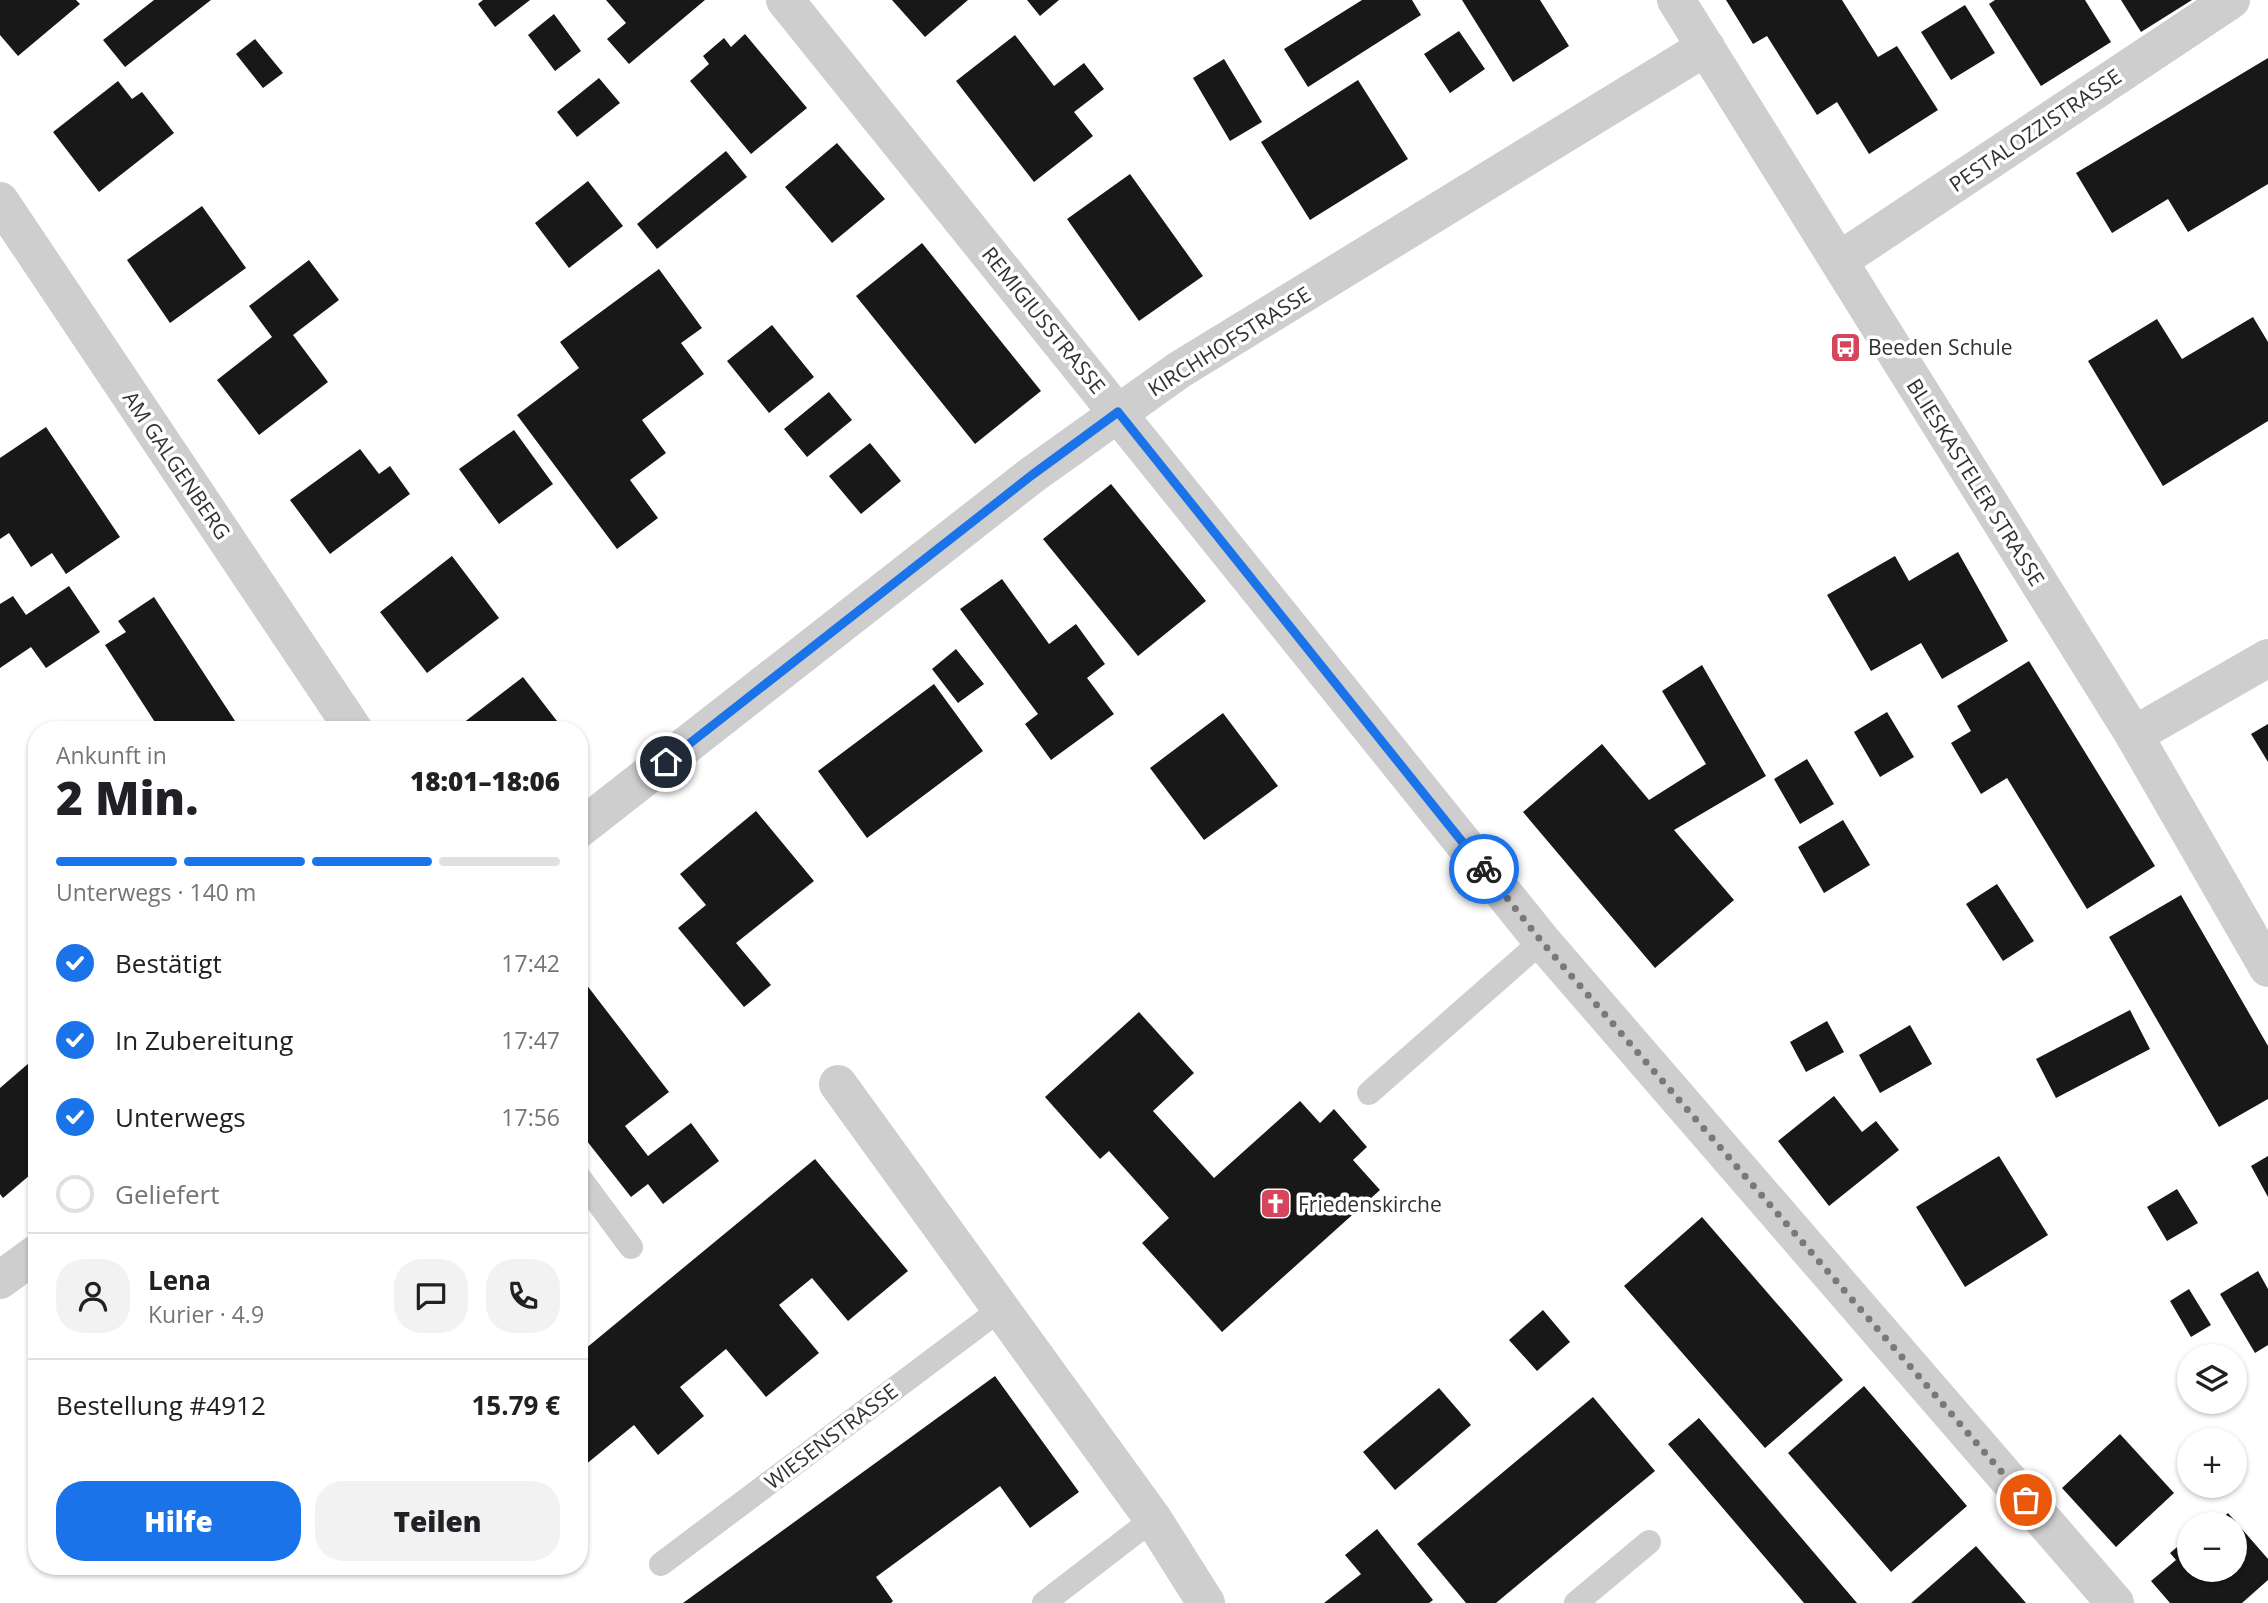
<!DOCTYPE html>
<html lang="de">
<head>
<meta charset="utf-8">
<style>
  :root { --surface:#fff; --page:#f2f2f2; --text:#202124; --muted:#757577; --line:#e0e0e0; --accent:#1a73e8 }
  body { margin:0; font-family:"Open Sans",sans-serif; background:var(--page); color:var(--text); height:100vh; display:flex; flex-direction:column; font-size:26px; white-space:nowrap }
  * { box-sizing:border-box; margin:0 }
  p { font-size:23px; color:var(--muted) }
  .icon { flex:none; width:38px; height:38px; fill:none; stroke:currentColor; stroke-width:2; stroke-linecap:round; stroke-linejoin:round }
  .map { position:relative; flex:1; overflow:hidden }
  .side { position:absolute; left:28px; top:721px; width:560px; height:854px; display:flex; flex-direction:column; background:var(--surface); border-radius:28px; box-shadow:0 2px 5px #0004 }
  .side>* { flex:none }
  .controls { position:absolute; left:2177px; top:1344px; display:grid; gap:14px }
  .controls a { display:grid; place-items:center; width:70px; height:70px; border-radius:50%; background:var(--surface); box-shadow:0 2px 5px #0004; font-size:35px }
  .pin { position:absolute; display:grid; place-items:center; width:60px; height:60px; color:#fff; margin:-30px; border:4px solid #fff; border-radius:50%; box-shadow:0 2px 7px #0007 }
  .courier { position:absolute; display:grid; place-items:center; width:70px; height:70px; margin:-35px; border:5px solid #1a73e8; border-radius:50%; background:#fff; color:#222; box-shadow:0 2px 9px #0007 }
  .overview em { font-style:normal; font-weight:800 }
  .overview div { display:flex; flex-direction:column-reverse }
  .overview { display:flex; align-items:center; justify-content:space-between; height:119px; padding:0 28px }
  h1 { font-size:46px; font-weight:800; line-height:52px }
  .bar { display:grid; grid-template-columns:repeat(4,1fr); gap:10px 7px; align-content:center; height:84px; padding:0 28px }
  .bar i { height:9px; border-radius:5px; background:var(--line) }
  .bar .selected { background:var(--accent) }
  .bar p { grid-column:span 4 }
  .line { display:flex; align-items:center; gap:18px; padding:0 28px; border-top:2px solid var(--line) }
  .line div { flex:1 }
  .round { display:grid; place-items:center; flex:none; width:74px; height:74px; border-radius:28px; background:var(--page) }
  ol { padding:0 28px; list-style:none }
  li { display:flex; align-items:center; gap:21px; height:77px }
  li p { margin-inline-start:auto }
  li .icon { padding:7px; border-radius:50%; background:var(--accent); color:#fff; stroke-width:4 }
  li:last-child { color:var(--muted) }
  li i { width:38px; height:38px; border:4px solid var(--line); border-radius:50% }
  .button { display:flex; gap:14px; margin-top:auto; padding:14px 28px }
  .button a { flex:1; height:80px; border-radius:28px; background:var(--accent); color:#fff; font-size:28px; font-weight:800; line-height:80px; text-align:center }
  .button a+a { background:var(--page); color:var(--text) }
  .map>svg:first-child { display:block }
  .building { fill:#181818 }
  .lines { fill:none; stroke-linecap:round; stroke-linejoin:round }
  .service { stroke:#cecece; stroke-width:24 }
  .minor { stroke:#cecece; stroke-width:38 }
  .tertiary { stroke:#cecece; stroke-width:38 }
  .done { stroke:#797979; stroke-width:7; stroke-dasharray:0 12.6 }
  .route { stroke:#1a73e8; stroke-width:9 }
  .labels { text-anchor:middle; dominant-baseline:central; stroke-width:7; stroke-linejoin:round; paint-order:stroke }
  .street-label { font-size:21px; fill:#313131; stroke:#fff }
  .poi-label { font-size:21px; fill:#313131; stroke:#fff; text-anchor:start }
</style>
</head>
<body>
<div class="map">
<svg width="2268" height="1603" viewBox="0 0 2268 1603">
  <rect width="100%" height="100%" fill="#fff"/>
  <path class="building" d="M 0,0 L 76,0 L 80,4 L 18,56 L 0,35 Z
    M 154,0 L 211,0 L 125,67 L 103,40 Z
    M 483,0 L 530,0 L 495,27 L 478,4 Z
    M 606,0 L 705,0 L 629,64 L 607,39 L 626,23 Z
    M 892,0 L 968,0 L 925,37 Z
    M 1027,0 L 1059,0 L 1040,16 Z
    M 1362,0 L 1412,0 L 1421,15 L 1308,87 L 1284,49 Z
    M 1462,0 L 1540,0 L 1569,46 L 1513,82 Z
    M 1726,0 L 1842,0 L 1878,57 L 1897,46 L 1938,110 L 1869,154 L 1837,102 L 1817,115 L 1767,36 L 1753,44 Z
    M 1995,0 L 2085,0 L 2111,42 L 2041,86 L 1989,4 Z
    M 2121,0 L 2192,0 L 2141,32 Z
    M 1965,5 L 1995,53 L 1951,80 L 1921,32 Z
    M 554,14 L 581,51 L 555,71 L 528,35 Z
    M 1459,31 L 1485,69 L 1450,93 L 1424,54 Z
    M 745,34 L 807,108 L 751,154 L 690,81 L 709,64 L 703,56 L 724,38 L 731,47 Z
    M 1015,35 L 1054,86 L 1084,63 L 1104,89 L 1074,112 L 1093,136 L 1034,182 L 956,81 Z
    M 255,39 L 283,73 L 263,88 L 236,54 Z
    M 2268,58 L 2268,184 L 2188,232 L 2168,199 L 2112,233 L 2076,173 Z
    M 1224,59 L 1262,122 L 1230,141 L 1193,78 Z
    M 599,78 L 620,103 L 577,137 L 557,112 Z
    M 1358,80 L 1408,159 L 1310,220 L 1261,142 Z
    M 118,81 L 132,99 L 142,92 L 174,133 L 99,192 L 53,132 Z
    M 837,143 L 885,199 L 832,243 L 785,187 Z
    M 726,151 L 747,177 L 657,249 L 637,224 Z
    M 1130,174 L 1203,276 L 1139,321 L 1067,219 Z
    M 588,181 L 623,226 L 569,268 L 535,223 Z
    M 202,206 L 246,268 L 170,323 L 127,260 Z
    M 922,243 L 1041,391 L 975,444 L 856,296 Z
    M 309,260 L 339,300 L 293,335 L 328,382 L 259,435 L 217,380 L 272,337 L 249,306 Z
    M 659,269 L 702,328 L 681,343 L 704,374 L 642,420 L 666,453 L 630,480 L 658,518 L 617,549 L 517,415 L 579,368 L 560,342 Z
    M 2253,317 L 2268,342 L 2268,421 L 2163,486 L 2088,361 L 2157,319 L 2182,359 Z
    M 772,325 L 814,377 L 769,413 L 727,361 Z
    M 829,392 L 852,420 L 807,457 L 784,429 Z
    M 46,427 L 120,537 L 66,574 L 52,553 L 31,567 L 9,533 L 0,539 L 0,458 Z
    M 514,430 L 553,484 L 499,524 L 459,469 Z
    M 870,443 L 901,481 L 861,514 L 829,476 Z
    M 360,449 L 379,474 L 390,466 L 410,494 L 330,554 L 290,500 Z
    M 1111,484 L 1206,601 L 1138,656 L 1043,539 Z
    M 1958,552 L 2008,641 L 1942,679 L 1921,643 L 1871,671 L 1827,595 L 1895,556 L 1909,581 Z
    M 452,556 L 499,618 L 427,673 L 380,612 Z
    M 1002,579 L 1049,644 L 1076,624 L 1105,664 L 1087,678 L 1114,714 L 1051,760 L 1025,724 L 1038,714 L 960,609 Z
    M 69,586 L 100,632 L 46,668 L 31,647 L 0,668 L 0,604 L 13,596 L 26,615 Z
    M 154,597 L 239,727 L 235,730 L 160,730 L 105,645 L 126,632 L 118,621 Z
    M 956,649 L 984,684 L 958,703 L 932,669 Z
    M 2029,661 L 2155,866 L 2087,909 L 2007,778 L 1981,794 L 1951,743 L 1971,731 L 1957,706 Z
    M 1702,665 L 1766,776 L 1674,830 L 1734,900 L 1655,968 L 1523,812 L 1602,744 L 1649,800 L 1706,764 L 1662,691 Z
    M 523,677 L 564,730 L 454,730 Z
    M 934,684 L 983,751 L 867,838 L 818,771 Z
    M 1887,712 L 1914,757 L 1880,777 L 1854,732 Z
    M 1223,713 L 1278,786 L 1204,840 L 1150,768 Z
    M 2268,724 L 2268,762 L 2251,734 Z
    M 1807,759 L 1834,804 L 1800,824 L 1774,779 Z
    M 756,811 L 814,881 L 736,943 L 771,985 L 744,1007 L 678,928 L 706,905 L 680,874 Z
    M 1843,820 L 1870,865 L 1824,893 L 1798,847 Z
    M 1997,884 L 2034,941 L 2003,961 L 1966,904 Z
    M 2181,895 L 2268,1046 L 2268,1099 L 2219,1127 L 2109,937 Z
    M 579,975 L 669,1092 L 625,1126 L 648,1156 L 691,1123 L 719,1161 L 663,1204 L 648,1184 L 631,1197 L 579,1131 Z
    M 2130,1010 L 2150,1049 L 2056,1098 L 2036,1059 Z
    M 1139,1012 L 1194,1073 L 1153,1111 L 1214,1178 L 1300,1101 L 1320,1123 L 1334,1109 L 1367,1147 L 1353,1160 L 1380,1190 L 1222,1332 L 1142,1243 L 1169,1218 L 1109,1151 L 1100,1159 L 1045,1097 Z
    M 1827,1021 L 1844,1052 L 1806,1072 L 1790,1042 Z
    M 1910,1025 L 1932,1064 L 1880,1093 L 1859,1055 Z
    M 29,1063 L 37,1072 L 37,1169 L 3,1198 L 0,1194 L 0,1088 Z
    M 1834,1096 L 1862,1132 L 1876,1121 L 1899,1150 L 1829,1206 L 1778,1141 Z
    M 1999,1156 L 2048,1235 L 1965,1287 L 1916,1207 Z
    M 2268,1156 L 2268,1197 L 2251,1166 Z
    M 815,1159 L 908,1271 L 848,1321 L 812,1278 L 779,1305 L 819,1353 L 766,1397 L 726,1349 L 680,1387 L 704,1416 L 658,1455 L 634,1425 L 579,1470 L 579,1354 Z
    M 2177,1189 L 2198,1223 L 2167,1241 L 2147,1207 Z
    M 1702,1217 L 1843,1380 L 1765,1448 L 1624,1286 Z
    M 2258,1271 L 2268,1289 L 2268,1345 L 2255,1353 L 2220,1294 Z
    M 2189,1289 L 2211,1325 L 2191,1337 L 2170,1301 Z
    M 1543,1310 L 1570,1342 L 1537,1371 L 1509,1340 Z
    M 995,1376 L 1079,1492 L 1030,1528 L 1000,1486 L 876,1577 L 893,1601 L 891,1603 L 683,1603 Z
    M 1864,1386 L 1967,1506 L 1891,1572 L 1788,1453 Z
    M 1439,1388 L 1471,1425 L 1395,1490 L 1363,1452 Z
    M 1593,1397 L 1655,1471 L 1496,1603 L 1466,1603 L 1417,1544 Z
    M 1699,1418 L 1857,1603 L 1804,1603 L 1668,1444 Z
    M 2120,1434 L 2174,1493 L 2116,1547 L 2062,1488 Z
    M 2228,1513 L 2268,1559 L 2268,1580 L 2242,1603 L 2170,1603 L 2151,1581 L 2176,1560 L 2170,1553 L 2189,1537 L 2189,1570 L 2235,1570 L 2235,1524 L 2216,1524 Z
    M 1377,1529 L 1433,1600 L 1429,1603 L 1324,1603 L 1361,1574 L 1345,1555 Z
    M 1976,1546 L 2026,1603 L 1911,1603 Z"/>
  <g class="lines">
    <path class="service" d="M 1369,1093 L 1542,941
      M 579,1177 L 631,1247
      M 661,1564 L 1002,1308
      M 1044,1603 L 1153,1519
      M 1576,1603 L 1649,1542"/>
    <path class="minor" d="M 785,0 L 1542,941 L 2115,1603
      M 0,201 L 354,730
      M 1840,260 L 2231,0
      M 2134,735 L 2268,658
      M 579,829 L 1032,475 L 1179,370 L 1706,47
      M 838,1084 L 1153,1519 L 1206,1603
      M 0,1280 L 37,1253"/>
    <path class="tertiary" d="M 1676,0 L 2134,735 L 2268,968"/>
  </g>
  <g class="lines">
    <path class="done" d="M 1484,869 L 1542,942 L 2026,1500"/>
    <path class="route" d="M 666,762 L 1032,475 L 1118,412 L 1484,869"/>
  </g>
  <defs>
    <symbol id="bus-square" viewBox="-11 -11 22 22"><rect x="-9" y="-9" width="18" height="18" rx="4" fill="#d5455b" stroke="#fff"/><path d="M-5-6H5V4H4V6H2V4H-2V6H-4V4H-5ZM-3.5-4V0h7V-4ZM-3.5 1.2v1.5H-2V1.2ZM2 1.2v1.5H3.5V1.2Z" fill="#fff"/></symbol>
    <symbol id="church-square" viewBox="-11 -11 22 22"><rect x="-9" y="-9" width="18" height="18" rx="4" fill="#d5455b" stroke="#fff"/><path d="M-1.2-6h2.4v3.5h3.3v2.4h-3.3V6h-2.4V-.1h-3.3v-2.4h3.3Z" fill="#fff"/></symbol>
  </defs>
  <g fill-rule="evenodd">
    <use href="#bus-square" x="1828" y="330" width="35" height="35"/>
    <use href="#church-square" x="1258" y="1186" width="35" height="35"/>
  </g>
  <g class="labels">
    <g class="street-label">
      <text transform="translate(2035 130) rotate(-34)">PESTALOZZISTRASSE</text>
      <text transform="translate(1044 320) rotate(51)">REMIGIUSSTRASSE</text>
      <text transform="translate(1229 341) rotate(-32)">KIRCHHOFSTRASSE</text>
      <text transform="translate(177 465) rotate(56)">AM GALGENBERG</text>
      <text transform="translate(1976 482) rotate(58)">BLIESKASTELER STRASSE</text>
      <text transform="translate(831 1436) rotate(-37)">WIESENSTRASSE</text>
    </g>
    <g class="poi-label">
      <text x="1868" y="347">Beeden Schule</text>
      <text x="1298" y="1204">Friedenskirche</text>
    </g>
  </g>
</svg>
<div class="controls">
<a><svg class="icon" aria-label="layers" viewBox="0 0 24 24"><path d="M12 4l9 5-9 5-9-5zM3 14l9 5 9-5"/></svg></a>
<a>+</a>
<a>−</a>
</div>
<div class="pin" style="left:2026px;top:1500px;background:#ea580c"><svg class="icon" aria-label="bag" viewBox="0 0 24 24"><path d="M5 8h14l-1 12H6zM9 8a3 3 0 0 1 6 0"/></svg></div>
<div class="pin" style="left:666px;top:762px;background:#1f2937"><svg class="icon" aria-label="home" viewBox="0 0 24 24"><path d="M3 11l9-7 9 7M6 9v11h12V9"/></svg></div>
<div class="courier" style="left:1484px;top:869px"><svg class="icon" aria-label="bike" viewBox="0 0 24 24"><circle cx="6" cy="16" r="4"/><circle cx="18" cy="16" r="4"/><path d="M6 16l4-8h5l3 8M10 8l3 8H6M13 5h3"/></svg></div>
<section class="side">
<div class="overview"><div><h1>2 Min.</h1><p>Ankunft in</p></div><em>18:01–18:06</em></div>
<div class="bar"><i class="selected"></i><i class="selected"></i><i class="selected"></i><i></i><p>Unterwegs · 140 m</p></div>
<ol>
<li><svg class="icon" aria-label="check" viewBox="0 0 24 24"><path d="M5 12l5 5 9-10"/></svg>Bestätigt<p>17:42</p></li>
<li><svg class="icon" aria-label="check" viewBox="0 0 24 24"><path d="M5 12l5 5 9-10"/></svg>In Zubereitung<p>17:47</p></li>
<li><svg class="icon" aria-label="check" viewBox="0 0 24 24"><path d="M5 12l5 5 9-10"/></svg>Unterwegs<p>17:56</p></li>
<li><i></i>Geliefert</li>
</ol>
<div class="line" style="height:126px"><a class="round"><svg class="icon" aria-label="person" viewBox="0 0 24 24"><circle cx="12" cy="8" r="4"/><path d="M4 21q1-7 8-7t8 7"/></svg></a><div><b>Lena</b><p>Kurier · 4.9</p></div><a class="round"><svg class="icon" aria-label="chat" viewBox="0 0 24 24"><path d="M4 5h16v11H9l-5 4z"/></svg></a><a class="round"><svg class="icon" aria-label="phone" viewBox="0 0 24 24"><path d="M5 4h4l2 5-3 2q2 4 5 5l2-3 5 2v4C11 20 4 13 5 4z"/></svg></a></div>
<div class="line" style="height:91px"><div>Bestellung #4912</div><b>15.79 €</b></div>
<div class="button"><a>Hilfe</a><a>Teilen</a></div>
</section>
</div>
</body>
</html>
